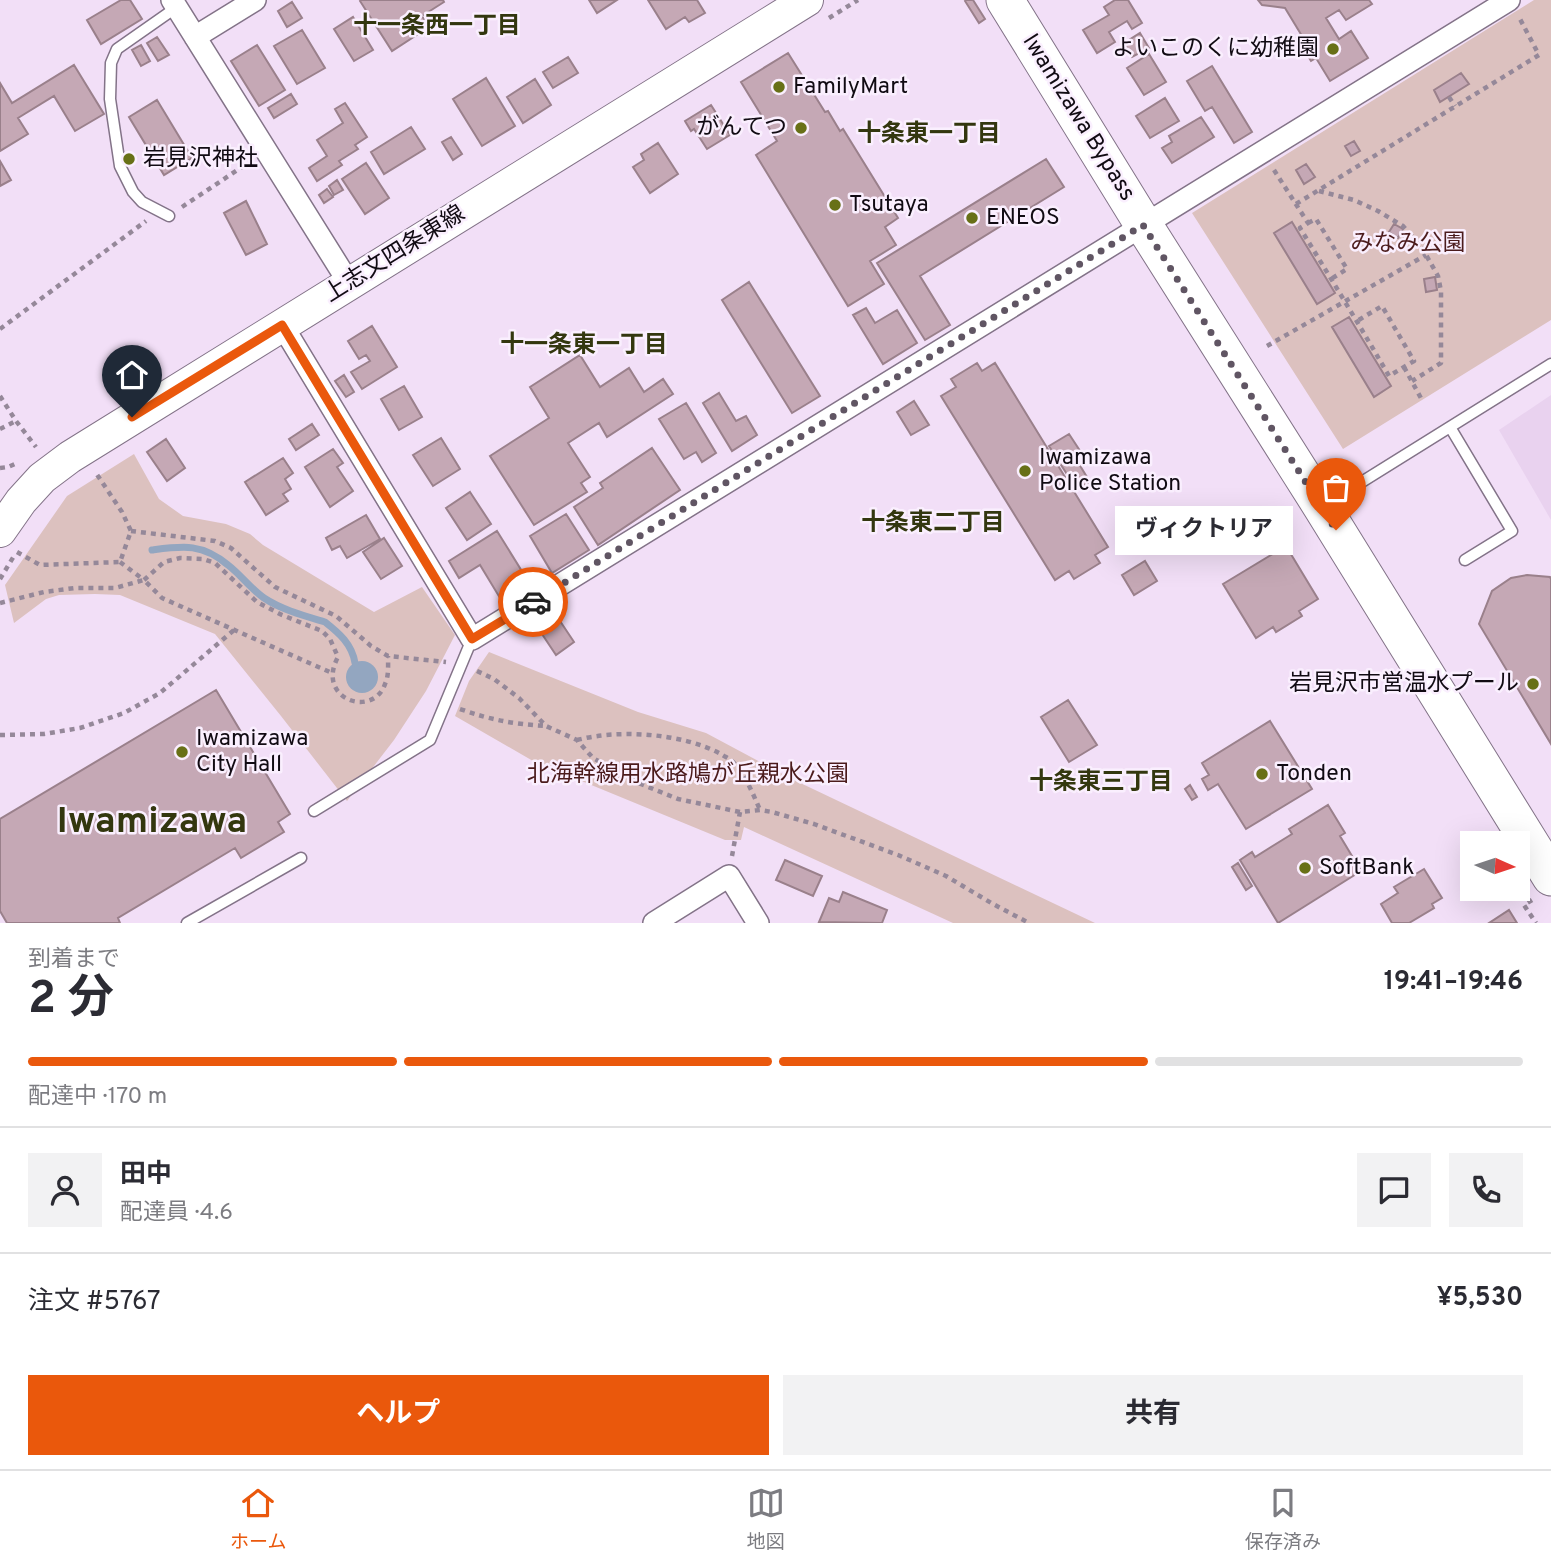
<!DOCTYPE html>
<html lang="ja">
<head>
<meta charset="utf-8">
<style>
  :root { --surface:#fff; --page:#f2f2f3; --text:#2b2b33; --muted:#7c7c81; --line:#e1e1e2; --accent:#ea580c }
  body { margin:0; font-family:Overpass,"Noto Sans JP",sans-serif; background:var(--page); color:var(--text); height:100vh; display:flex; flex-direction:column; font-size:26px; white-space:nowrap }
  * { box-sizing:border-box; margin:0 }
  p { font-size:23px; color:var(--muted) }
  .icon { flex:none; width:38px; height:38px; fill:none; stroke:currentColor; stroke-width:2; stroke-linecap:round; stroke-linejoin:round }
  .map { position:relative; height:923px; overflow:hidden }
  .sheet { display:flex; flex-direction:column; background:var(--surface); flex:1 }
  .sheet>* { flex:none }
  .needle { width:46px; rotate:93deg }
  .fabs { position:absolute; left:1460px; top:831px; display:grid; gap:14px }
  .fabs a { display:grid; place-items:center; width:70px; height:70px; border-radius:0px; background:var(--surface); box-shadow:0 7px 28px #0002; font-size:35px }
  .pin { position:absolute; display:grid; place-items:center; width:60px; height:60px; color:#fff; margin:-72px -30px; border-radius:50% 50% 50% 0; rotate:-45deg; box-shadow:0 0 7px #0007 }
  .pin .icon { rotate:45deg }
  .courier { position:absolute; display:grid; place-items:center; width:70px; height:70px; margin:-35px; border:5px solid #ea580c; border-radius:50%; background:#fff; color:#222; box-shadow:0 2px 9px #0007 }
  .bubble { position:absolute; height:49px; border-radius:0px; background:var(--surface); box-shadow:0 7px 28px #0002; font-size:23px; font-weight:700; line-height:49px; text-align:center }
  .headline em { font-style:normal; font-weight:700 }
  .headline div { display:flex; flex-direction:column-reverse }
  .headline { display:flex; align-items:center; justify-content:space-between; height:119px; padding:0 28px }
  h1 { font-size:46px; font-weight:700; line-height:52px }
  .bar { display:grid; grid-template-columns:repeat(4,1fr); gap:10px 7px; align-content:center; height:84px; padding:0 28px }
  .bar i { height:9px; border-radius:5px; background:var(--line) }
  .bar .on { background:var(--accent) }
  .bar p { grid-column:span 4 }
  .line { display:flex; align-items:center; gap:18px; padding:0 28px; border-top:2px solid var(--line) }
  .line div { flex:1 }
  .round { display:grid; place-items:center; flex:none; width:74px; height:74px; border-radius:0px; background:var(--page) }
  .button { display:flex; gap:14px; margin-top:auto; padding:14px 28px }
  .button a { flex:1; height:80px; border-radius:0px; background:var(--accent); color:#fff; font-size:28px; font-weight:700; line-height:80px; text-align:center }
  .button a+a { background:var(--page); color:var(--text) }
  .dock { display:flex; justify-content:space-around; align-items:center; height:98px; border-top:2px solid var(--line); background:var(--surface); font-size:19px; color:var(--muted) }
  .dock a { display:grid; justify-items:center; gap:4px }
  .dock .on { color:var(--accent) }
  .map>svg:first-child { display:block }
  .built { fill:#e9d2ef }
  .green { fill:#dcc1bf }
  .water { fill:#93a6c0 }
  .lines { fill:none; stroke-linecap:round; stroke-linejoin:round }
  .stream { stroke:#93a6c0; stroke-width:7 }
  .building { fill:#c5a8b5; stroke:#9a808b; stroke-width:2 }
  .service-casing { stroke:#837388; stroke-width:13 }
  .minor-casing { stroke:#837388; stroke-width:24 }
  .secondary-casing { stroke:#837388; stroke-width:34 }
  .trunk-casing { stroke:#837388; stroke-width:39 }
  .path { stroke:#958899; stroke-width:4.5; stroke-dasharray:5 5; stroke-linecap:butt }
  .service { stroke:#fff; stroke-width:10 }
  .minor { stroke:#fff; stroke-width:21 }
  .secondary { stroke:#fff; stroke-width:32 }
  .trunk { stroke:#fff; stroke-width:37 }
  .done { stroke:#605563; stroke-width:7; stroke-dasharray:0 12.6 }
  .route { stroke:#ea580c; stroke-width:9 }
  .poi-dot { fill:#687017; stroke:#faeffe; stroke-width:2.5 }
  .labels { text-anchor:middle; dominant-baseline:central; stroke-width:5; stroke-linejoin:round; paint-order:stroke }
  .poi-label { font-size:23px; fill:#110b13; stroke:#faeffe; text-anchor:start }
  .street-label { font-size:23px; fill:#110b13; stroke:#faeffe }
  .park-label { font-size:23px; fill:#4b1b1c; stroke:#faeffe }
  .neighbourhood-label { font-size:24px; font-weight:bold; fill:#33370f; stroke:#faeffe }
  .town-label { font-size:37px; font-weight:bold; fill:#33370f; stroke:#faeffe }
</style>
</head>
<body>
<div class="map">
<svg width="1551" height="923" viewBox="0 0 1551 923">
  <rect width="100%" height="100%" fill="#f2dff7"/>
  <path class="built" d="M 1551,395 L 1551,520 L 1499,430 Z"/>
  <path class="green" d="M 1534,0 L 1551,0 L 1551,320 L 1343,449 L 1192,213 Z
    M 134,454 L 159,499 L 183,516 L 226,524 L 250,534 L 263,545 L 374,612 L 422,587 L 455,635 L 426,691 L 394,740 L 347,801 L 281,716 L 215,634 L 120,595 L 95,594 L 59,595 L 46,599 L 14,623 L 5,585 L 67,496 Z
    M 489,652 L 638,712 L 706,733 L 792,779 L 1095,923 L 953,923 L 744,827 L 741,840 L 725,840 L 533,761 L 455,716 L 469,681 Z"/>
  <path class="water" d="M346 677a16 16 0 1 1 32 0a16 16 0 1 1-32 0Z"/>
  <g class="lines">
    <path class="stream" d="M 152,550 C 183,546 202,543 228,565 C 241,575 251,589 264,598 C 282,610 305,616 325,622 C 339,633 352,644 355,663"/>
  </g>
  <path class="building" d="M 121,0 L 130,0 L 142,19 L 101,44 L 87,20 Z
    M 361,0 L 443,0 L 444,2 L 422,16 L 429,27 L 392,51 L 360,1 Z
    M 589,0 L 617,0 L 597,13 Z
    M 648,0 L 697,0 L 705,13 L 689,22 L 685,17 L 666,29 Z
    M 966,0 L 973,0 L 985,19 L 979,23 L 965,1 Z
    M 1115,0 L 1128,0 L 1142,23 L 1132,29 L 1127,21 L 1109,32 L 1115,42 L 1097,53 L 1083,30 L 1109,15 L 1104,7 Z
    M 1258,0 L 1369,0 L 1372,4 L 1346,20 L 1339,10 L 1326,18 L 1339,39 L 1351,31 L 1368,58 L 1330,81 L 1316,58 L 1311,61 L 1297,38 L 1302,36 L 1285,8 L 1262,5 Z
    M 292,2 L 302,18 L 287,27 L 278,11 Z
    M 353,17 L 373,50 L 354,61 L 334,29 Z
    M 302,30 L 325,68 L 297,84 L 274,46 Z
    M 1140,33 L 1149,48 L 1132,57 L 1124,43 Z
    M 157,37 L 169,55 L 158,61 L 147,43 Z
    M 141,45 L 150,61 L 141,66 L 132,50 Z
    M 257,45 L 285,90 L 259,106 L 231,61 Z
    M 788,53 L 825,112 L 828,111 L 840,131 L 843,129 L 898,218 L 885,227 L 896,245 L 870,261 L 884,284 L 848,306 L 756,155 L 777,141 L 741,82 Z
    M 1149,54 L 1166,82 L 1144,95 L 1127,68 Z
    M 568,57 L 578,73 L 553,88 L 543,72 Z
    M 74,65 L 104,114 L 75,131 L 54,96 L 18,118 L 28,134 L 0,151 L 0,83 L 12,103 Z
    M 1212,66 L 1252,132 L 1234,143 L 1212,107 L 1205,111 L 1187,81 Z
    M 1461,73 L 1469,84 L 1440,102 L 1434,90 Z
    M 486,78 L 515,126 L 482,146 L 453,99 Z
    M 535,79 L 551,105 L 523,123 L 507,97 Z
    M 291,94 L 297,104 L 274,118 L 268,108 Z
    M 1165,98 L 1179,121 L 1150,138 L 1136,116 Z
    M 157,100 L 192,158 L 164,175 L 129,117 Z
    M 345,103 L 367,137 L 355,145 L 358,149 L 339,161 L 342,165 L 317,181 L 309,168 L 327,156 L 317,140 L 343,123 L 335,109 Z
    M 711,105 L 730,135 L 707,149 L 694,129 L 691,131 L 685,121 Z
    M 1201,117 L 1214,137 L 1172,163 L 1162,148 L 1172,142 L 1169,136 Z
    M 411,127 L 425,149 L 384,174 L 371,152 Z
    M 451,137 L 462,154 L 453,160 L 442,142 Z
    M 1354,141 L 1360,151 L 1351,156 L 1345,146 Z
    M 658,143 L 678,174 L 650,193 L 633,167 L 644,160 L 641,154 Z
    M 1046,159 L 1064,187 L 920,276 L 950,325 L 925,340 L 877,263 Z
    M 0,161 L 11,180 L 0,186 Z
    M 366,163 L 389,198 L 365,214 L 342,179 Z
    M 1306,164 L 1315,177 L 1304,184 L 1296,170 Z
    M 337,180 L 343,190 L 334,195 L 329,186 Z
    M 327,189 L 333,197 L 324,203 L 319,195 Z
    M 246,201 L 267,244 L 246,255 L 224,213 Z
    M 1292,222 L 1335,293 L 1317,304 L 1274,233 Z
    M 1394,224 L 1403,229 L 1398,238 L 1389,232 Z
    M 1435,277 L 1437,290 L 1426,292 L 1424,279 Z
    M 749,282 L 820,396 L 792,413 L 722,300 Z
    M 866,308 L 875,323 L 897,310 L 917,343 L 883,364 L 853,315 Z
    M 1349,317 L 1391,386 L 1374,397 L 1332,327 Z
    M 372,326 L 397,367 L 362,389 L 351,372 L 370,361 L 366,355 L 359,359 L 348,341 Z
    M 580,355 L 600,387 L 629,368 L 644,392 L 663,379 L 673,394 L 607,437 L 599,423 L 568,443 L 590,477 L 581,483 L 587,492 L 534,525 L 490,456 L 549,418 L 530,387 Z
    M 977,363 L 982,371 L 995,363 L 1108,547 L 1095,555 L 1100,563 L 1074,579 L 1069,571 L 1055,580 L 941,396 L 956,387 L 951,379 Z
    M 344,375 L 354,392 L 346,397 L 335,381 Z
    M 404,386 L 422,417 L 399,430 L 381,399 Z
    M 719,393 L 736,421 L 746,416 L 757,435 L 732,451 L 703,403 Z
    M 914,401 L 929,425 L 911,435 L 897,412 Z
    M 686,403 L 716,453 L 702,462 L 696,452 L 684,459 L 659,419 Z
    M 312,424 L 319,435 L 296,450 L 289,439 Z
    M 1069,434 L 1086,460 L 1079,464 L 1090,482 L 1077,490 L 1049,446 Z
    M 441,438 L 460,469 L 433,486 L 413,455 Z
    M 166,439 L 185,468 L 167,481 L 147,452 Z
    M 652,448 L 680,490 L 598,545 L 574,507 L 603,488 L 600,483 Z
    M 333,449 L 343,463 L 337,467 L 353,491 L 330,507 L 305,467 Z
    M 283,458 L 293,473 L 285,479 L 291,489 L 283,494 L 288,501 L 266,515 L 245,482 Z
    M 470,492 L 491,524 L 467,540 L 446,508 Z
    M 566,514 L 589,550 L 552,573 L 530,536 Z
    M 366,515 L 380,539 L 347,558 L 340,546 L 332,550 L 326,538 Z
    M 497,531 L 528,581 L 500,598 L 480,565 L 459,578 L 449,561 Z
    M 384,538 L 402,566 L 381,579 L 363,552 Z
    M 1286,546 L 1318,599 L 1299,611 L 1302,616 L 1276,632 L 1273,627 L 1256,638 L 1223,584 Z
    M 1145,561 L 1157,581 L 1134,595 L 1122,575 Z
    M 1527,575 L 1550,577 L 1551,579 L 1551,744 L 1479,624 L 1492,591 L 1511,578 Z
    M 554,612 L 574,642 L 556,655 L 536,625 Z
    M 216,690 L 290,814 L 278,822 L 284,832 L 241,858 L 235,848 L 118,918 L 120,923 L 7,923 L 0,911 L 0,819 Z
    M 1068,700 L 1097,745 L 1069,762 L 1041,717 Z
    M 1270,721 L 1312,789 L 1246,829 L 1218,784 L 1208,790 L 1202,779 L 1209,775 L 1202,763 Z
    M 1190,785 L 1197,797 L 1192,800 L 1185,789 Z
    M 1328,805 L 1345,833 L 1340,836 L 1361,871 L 1278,923 L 1240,860 L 1252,852 L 1255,857 L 1292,834 L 1289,829 Z
    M 785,860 L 822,876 L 813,896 L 776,880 Z
    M 1238,863 L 1252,886 L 1246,890 L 1232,867 Z
    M 1424,869 L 1442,898 L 1432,904 L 1434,908 L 1409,923 L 1392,923 L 1381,904 L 1398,893 L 1394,887 Z
    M 843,892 L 887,910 L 882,923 L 819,922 L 829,898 L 839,902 Z
    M 1509,910 L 1517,923 L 1489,923 Z"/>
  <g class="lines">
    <defs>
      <path id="service" d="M 169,216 L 142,202 L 133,192 L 120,166 L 110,99 L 111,63 L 117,49 L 177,7
        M 1450,427 L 1512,531 L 1465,560
        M 1328,503 L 1551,364
        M 314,811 L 430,740 L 472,639
        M 187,923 L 301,858"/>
      <path id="minor" d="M 172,0 L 349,283
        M 195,37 L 255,0
        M 282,325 L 472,639 L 1509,0
        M 654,923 L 729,876 L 758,923"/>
      <path id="secondary" d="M 0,531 L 21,501 L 42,478 L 70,457 L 807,0"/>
      <path id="trunk" d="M 1005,0 L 1143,224 L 1322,507 L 1551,877"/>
    </defs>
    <use href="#service" class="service-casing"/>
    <use href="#minor" class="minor-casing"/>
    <use href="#secondary" class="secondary-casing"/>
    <use href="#trunk" class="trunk-casing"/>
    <path class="path" d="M 829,18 L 858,0
      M 1449,97 L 1455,106
      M 1274,170 L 1308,223 L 1300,228 C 1330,277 1360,326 1389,376 L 1414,361 L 1382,306 L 1357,321
      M 1319,191 L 1354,200 L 1378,211 L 1403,226 L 1421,246 L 1438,276 L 1441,291 L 1441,363 L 1412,381
      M 1296,204 L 1539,55 L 1520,19
      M 182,207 L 248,163
      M 1308,223 L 1316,219 L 1347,269 L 1331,279
      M 0,329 L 146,221
      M 1267,346 L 1426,255
      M 1404,367 L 1422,400
      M 0,396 L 16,421 L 36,447
      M 0,429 L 16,421
      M 0,468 L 8,467 L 17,463
      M 131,531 L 215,541 L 231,548 L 275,587 L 336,616 L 371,646 L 388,656 L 446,662
      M 17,552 L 40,565 L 120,562 L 131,531 L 122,512 L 96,473
      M 120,562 L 144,580 L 164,562 L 180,558 L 203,559 L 215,563 L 257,602 L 282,615 L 322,631 L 330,639 L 338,657 C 315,699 373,719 385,684 C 389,676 388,665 388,656
      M 0,579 L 14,556
      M 0,603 L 44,592 L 75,588 L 115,588 L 144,580 L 162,598 L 332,673
      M 477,671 L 494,679 L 519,698 L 546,726 L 577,740 L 593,758 L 636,782 L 678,799 L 740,812 L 760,810 L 772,812 L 814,824 L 898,855 L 946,876 L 993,904 L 1029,923
      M 460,709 C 491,720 513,724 546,726
      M 0,735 L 44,734 L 80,728 L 124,713 L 160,693 L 234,630
      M 577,740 C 619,729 682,733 721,754 C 725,757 731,759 734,763 C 746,776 753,794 760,810
      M 732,856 L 740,812
      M 1532,900 L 1524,905 L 1536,923"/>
    <use href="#service" class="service"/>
    <use href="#minor" class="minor"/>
    <use href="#secondary" class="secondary"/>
    <use href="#trunk" class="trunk"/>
  </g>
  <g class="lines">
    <path class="done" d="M 533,602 L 1143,225 L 1336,530"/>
    <path class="route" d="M 132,417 L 282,325 L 472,639 L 533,602"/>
  </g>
  <g class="poi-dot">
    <circle cx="1333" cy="49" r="7"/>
    <circle cx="779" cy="87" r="7"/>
    <circle cx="801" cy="128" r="7"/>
    <circle cx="129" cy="159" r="7"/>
    <circle cx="835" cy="205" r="7"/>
    <circle cx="972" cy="218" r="7"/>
    <circle cx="1025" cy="471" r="7"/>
    <circle cx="1533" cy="684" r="7"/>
    <circle cx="182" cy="752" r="7"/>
    <circle cx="1262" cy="774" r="7"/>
    <circle cx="1305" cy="868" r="7"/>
  </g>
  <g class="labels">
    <g class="poi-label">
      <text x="1319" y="49" text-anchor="end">よいこのくに幼稚園</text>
      <text x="793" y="87">FamilyMart</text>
      <text x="787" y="128" text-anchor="end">がんてつ</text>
      <text x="143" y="159">岩見沢神社</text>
      <text x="849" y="205">Tsutaya</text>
      <text x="986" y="218">ENEOS</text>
      <text x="1039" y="458">Iwamizawa<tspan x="1039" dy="26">Police Station</tspan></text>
      <text x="1519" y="684" text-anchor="end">岩見沢市営温水プール</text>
      <text x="196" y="739">Iwamizawa<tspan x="196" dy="26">City Hall</tspan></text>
      <text x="1276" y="774">Tonden</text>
      <text x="1319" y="868">SoftBank</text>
    </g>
    <g class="street-label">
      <text transform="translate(1078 118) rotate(58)">Iwamizawa Bypass</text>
      <text transform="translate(395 255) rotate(-32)">上志文四条東線</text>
    </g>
    <g class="park-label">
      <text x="1408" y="244">みなみ公園</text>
      <text x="688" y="775">北海幹線用水路鳩が丘親水公園</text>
    </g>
    <g class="neighbourhood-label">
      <text x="437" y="27">十一条西一丁目</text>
      <text x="929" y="135">十条東一丁目</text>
      <text x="584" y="346">十一条東一丁目</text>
      <text x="933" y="524">十条東二丁目</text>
      <text x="1101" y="783">十条東三丁目</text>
    </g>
    <g class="town-label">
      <text x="152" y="822">Iwamizawa</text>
    </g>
  </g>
</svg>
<div class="fabs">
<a><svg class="needle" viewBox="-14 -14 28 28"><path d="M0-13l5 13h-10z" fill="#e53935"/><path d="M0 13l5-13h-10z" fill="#7c7c81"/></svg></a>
</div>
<div class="pin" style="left:1336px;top:530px;background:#ea580c"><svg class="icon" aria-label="bag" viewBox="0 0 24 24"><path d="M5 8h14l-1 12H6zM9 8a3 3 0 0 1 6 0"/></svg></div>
<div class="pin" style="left:132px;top:417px;background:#1f2937"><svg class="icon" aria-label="home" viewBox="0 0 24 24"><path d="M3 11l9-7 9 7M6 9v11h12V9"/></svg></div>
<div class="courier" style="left:533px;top:602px"><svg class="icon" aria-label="car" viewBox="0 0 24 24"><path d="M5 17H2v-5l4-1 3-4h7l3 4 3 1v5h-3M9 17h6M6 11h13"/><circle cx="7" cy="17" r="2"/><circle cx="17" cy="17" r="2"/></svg></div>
<div class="bubble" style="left:1115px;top:506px;width:178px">ヴィクトリア</div>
</div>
<section class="sheet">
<div class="headline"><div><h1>2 分</h1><p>到着まで</p></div><em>19:41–19:46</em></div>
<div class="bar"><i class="on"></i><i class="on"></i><i class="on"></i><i></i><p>配達中 · 170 m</p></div>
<div class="line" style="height:126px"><a class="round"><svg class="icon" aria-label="person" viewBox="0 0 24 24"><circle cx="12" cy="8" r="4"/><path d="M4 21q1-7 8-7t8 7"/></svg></a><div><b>田中</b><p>配達員 · 4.6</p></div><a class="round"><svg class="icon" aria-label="chat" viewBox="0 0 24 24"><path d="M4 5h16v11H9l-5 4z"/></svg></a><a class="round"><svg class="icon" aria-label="phone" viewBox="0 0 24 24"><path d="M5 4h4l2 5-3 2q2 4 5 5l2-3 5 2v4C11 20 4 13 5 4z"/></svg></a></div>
<div class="line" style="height:91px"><div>注文 #5767</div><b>¥5,530</b></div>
<div class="button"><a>ヘルプ</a><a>共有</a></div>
</section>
<nav class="dock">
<a class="on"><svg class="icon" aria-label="home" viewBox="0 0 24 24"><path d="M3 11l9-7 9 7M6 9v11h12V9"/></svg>ホーム</a>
<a><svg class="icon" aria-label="map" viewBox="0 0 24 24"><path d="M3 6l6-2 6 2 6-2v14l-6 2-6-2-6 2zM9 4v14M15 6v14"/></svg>地図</a>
<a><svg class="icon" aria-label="saved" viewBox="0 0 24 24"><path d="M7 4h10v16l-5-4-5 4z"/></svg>保存済み</a>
</nav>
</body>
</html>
